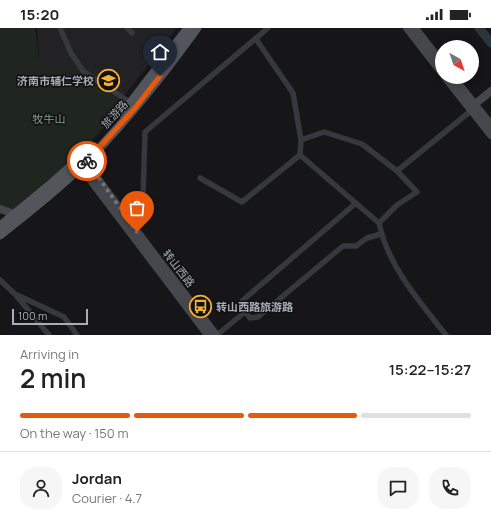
<!DOCTYPE html>
<html lang="en">
<head>
<meta charset="utf-8">
<style>
  :root { --surface:#fff; --page:#f6f6f6; --text:#222; --muted:#767676; --line:#e0e0e0; --accent:#ea580c }
  body { margin:0; font-family:Manrope,"Noto Sans SC",sans-serif; background:var(--page); color:var(--text); height:100vh; display:flex; flex-direction:column; font-size:15px; white-space:nowrap }
  * { box-sizing:border-box; margin:0 }
  p { font-size:13px; color:var(--muted) }
  .icon { flex:none; width:22px; height:22px; fill:none; stroke:currentColor; stroke-width:2; stroke-linecap:round; stroke-linejoin:round }
  .map { position:relative; height:307px; overflow:hidden }
  .details { display:flex; flex-direction:column; background:var(--surface); flex:1 }
  .details>* { flex:none }
  .needle { width:26px; rotate:140deg }
  .fabs { position:absolute; left:435px; top:12px; display:grid; gap:8px }
  .fabs a { display:grid; place-items:center; width:44px; height:44px; border-radius:50%; background:var(--surface); box-shadow:0 2px 10px #0003; font-size:20px }
  .scale { position:absolute; left:12px; bottom:10px; width:76px; box-sizing:border-box; padding-left:4px; border:2px solid #a8adb8; border-top:0; font-size:11px; line-height:14px; white-space:nowrap; color:#a8adb8; -webkit-text-stroke:3px #111113; paint-order:stroke }
  .pin { position:absolute; display:grid; place-items:center; width:34px; height:34px; color:#fff; margin:-41px -17px; border-radius:50% 50% 50% 0; rotate:-45deg; box-shadow:0 0 4px #0007 }
  .pin .icon { rotate:45deg }
  .courier { position:absolute; display:grid; place-items:center; width:40px; height:40px; margin:-20px; border:3px solid #ea580c; border-radius:50%; background:#fff; color:#222; box-shadow:0 1px 5px #0007 }
  .head em { font-style:normal; font-weight:600 }
  .head div { display:flex; flex-direction:column-reverse }
  .head { display:flex; align-items:center; justify-content:space-between; height:68px; padding:0 20px }
  h1 { font-size:26px; font-weight:600; line-height:30px }
  .bar { display:grid; grid-template-columns:repeat(4,1fr); gap:6px 4px; align-content:center; height:48px; padding:0 20px }
  .bar i { height:5px; border-radius:3px; background:var(--line) }
  .bar .current { background:var(--accent) }
  .bar p { grid-column:span 4 }
  .line { display:flex; align-items:center; gap:10px; padding:0 20px; border-top:1px solid var(--line) }
  .line div { flex:1 }
  .round { display:grid; place-items:center; flex:none; width:42px; height:42px; border-radius:16px; background:var(--page) }
  .status { display:flex; justify-content:space-between; align-items:center; height:28px; padding:0 20px; background:var(--surface); direction:ltr }
  .status svg { height:11px; fill:currentColor }
  .map>svg:first-child { display:block }
  .built { fill:#222225 }
  .green { fill:#1e261f }
  .lines { fill:none; stroke-linecap:round; stroke-linejoin:round }
  .river { stroke:#2c353c; stroke-width:9 }
  .street { stroke:#37383d; stroke-width:5.5 }
  .secondary { stroke:#45474d; stroke-width:8 }
  .primary { stroke:#53555c; stroke-width:9 }
  .done { stroke:#757880; stroke-width:4; stroke-dasharray:0 7.2 }
  .route { stroke:#ea580c; stroke-width:5 }
  .labels { text-anchor:middle; dominant-baseline:central; stroke-width:3; stroke-linejoin:round; paint-order:stroke }
  .poi-label { font-size:11px; font-weight:bold; fill:#a8adb8; stroke:#111113; text-anchor:end }
  .street-label { font-size:11px; fill:#a8adb8; stroke:#111113 }
  .park-label { font-size:11px; fill:#7fa381; stroke:#111113 }
</style>
</head>
<body>
<div class="status"><b>15:20</b><svg viewBox="0 0 49 12"><path d="M0 12V9h3v3zM5 12V6h3v6zM10 12V3h3v9zM15 12V0h3v12zM26 1h20v11H26zM47 4h2v5h-2z"/></svg></div>
<div class="map">
<svg width="491" height="307" viewBox="0 0 491 307">
  <rect width="100%" height="100%" fill="#161618"/>
  <path class="built" d="M 37,0 L 177,0 L 121,72 L 39,31 Z"/>
  <path class="green" d="M 0,0 L 35,0 L 39,31 L 121,72 L 120,81 L 77,130 L 17,181 L 0,178 Z"/>
  <g class="lines">
    <path class="river" d="M 479,0 L 491,15"/>
    <path class="street" d="M 60,0 L 71,25 L 83,43 L 131,75
      M 127,0 L 132,5
      M 256,11 L 293,65 L 301,112 L 324,104 L 362,116 L 397,143 L 472,82
      M 300,127 L 379,195 L 397,177 L 417,164 L 397,143
      M 200,150 L 242,174 L 300,127 L 301,112
      M 356,175 L 242,273 L 241,277 L 250,290 L 258,289 L 343,218 L 356,218 L 367,210 L 381,206
      M 123,185 L 143,169 L 145,104 L 268,0
      M 379,195 C 388,238 419,273 446,307
      M 0,252 L 15,266 L 49,307
      M 15,266 L 64,289 L 77,307
      M 217,307 L 246,283"/>
    <path class="secondary" d="M 407,0 L 442,45
      M 415,0 L 442,35
      M 445,49 L 491,107
      M 453,49 L 491,97
      M 475,76 L 491,63
      M 84,127 L 100,154 L 144,213 L 216,307
      M 77,134 L 208,307
      M 0,181 L 15,186 L 19,190"/>
    <path class="primary" d="M 122,86 L 188,0
      M 0,198 L 51,156 L 92,119
      M 0,207 C 30,183 61,159 88,132 C 128,91 164,46 197,0"/>
  </g>
  <g class="lines">
    <path class="done" d="M 87,133 L 137,204"/>
    <path class="route" d="M 87,133 L 135,80 L 160,48"/>
  </g>
  <defs>
    <symbol id="school-ring" viewBox="-11 -11 22 22"><circle r="9.5" fill="#111113" stroke="#f2b134" stroke-width="1.5"/><path d="M0-5L7-2L0 1L-7-2ZM-4 1L0 2.5L4 1V4Q0 6-4 4Z" fill="#f2b134"/></symbol>
    <symbol id="bus-ring" viewBox="-11 -11 22 22"><circle r="9.5" fill="#111113" stroke="#f2b134" stroke-width="1.5"/><path d="M-5-6H5V4H4V6H2V4H-2V6H-4V4H-5ZM-3.5-4V0h7V-4ZM-3.5 1.2v1.5H-2V1.2ZM2 1.2v1.5H3.5V1.2Z" fill="#f2b134"/></symbol>
  </defs>
  <g fill-rule="evenodd">
    <use href="#school-ring" x="96" y="40" width="25" height="25"/>
    <use href="#bus-ring" x="188" y="266" width="25" height="25"/>
  </g>
  <g class="labels">
    <g class="poi-label">
      <text x="94" y="52">济南市辅仁学校</text>
      <text x="216" y="278" text-anchor="start">转山西路旅游路</text>
    </g>
    <g class="street-label">
      <text transform="translate(114 86) rotate(-48)">旅游路</text>
      <text transform="translate(179 240) rotate(52)">转山西路</text>
    </g>
    <g class="park-label">
      <text x="49" y="90">牧牛山</text>
    </g>
  </g>
</svg>
<div class="fabs">
<a><svg class="needle" viewBox="-14 -14 28 28"><path d="M0-13l5 13h-10z" fill="#e53935"/><path d="M0 13l5-13h-10z" fill="#767676"/></svg></a>
</div>
<div class="scale">100 m</div>
<div class="pin" style="left:137px;top:204px;background:#ea580c"><svg class="icon" aria-label="bag" viewBox="0 0 24 24"><path d="M5 8h14l-1 12H6zM9 8a3 3 0 0 1 6 0"/></svg></div>
<div class="pin" style="left:160px;top:48px;background:#1f2937"><svg class="icon" aria-label="home" viewBox="0 0 24 24"><path d="M3 11l9-7 9 7M6 9v11h12V9"/></svg></div>
<div class="courier" style="left:87px;top:133px"><svg class="icon" aria-label="bike" viewBox="0 0 24 24"><circle cx="6" cy="16" r="4"/><circle cx="18" cy="16" r="4"/><path d="M6 16l4-8h5l3 8M10 8l3 8H6M13 5h3"/></svg></div>
</div>
<section class="details">
<div class="head"><div><h1>2 min</h1><p>Arriving in</p></div><em>15:22–15:27</em></div>
<div class="bar"><i class="current"></i><i class="current"></i><i class="current"></i><i></i><p>On the way · 150 m</p></div>
<div class="line" style="height:72px"><a class="round"><svg class="icon" aria-label="person" viewBox="0 0 24 24"><circle cx="12" cy="8" r="4"/><path d="M4 21q1-7 8-7t8 7"/></svg></a><div><b>Jordan</b><p>Courier · 4.7</p></div><a class="round"><svg class="icon" aria-label="chat" viewBox="0 0 24 24"><path d="M4 5h16v11H9l-5 4z"/></svg></a><a class="round"><svg class="icon" aria-label="phone" viewBox="0 0 24 24"><path d="M5 4h4l2 5-3 2q2 4 5 5l2-3 5 2v4C11 20 4 13 5 4z"/></svg></a></div>
</section>
</body>
</html>
